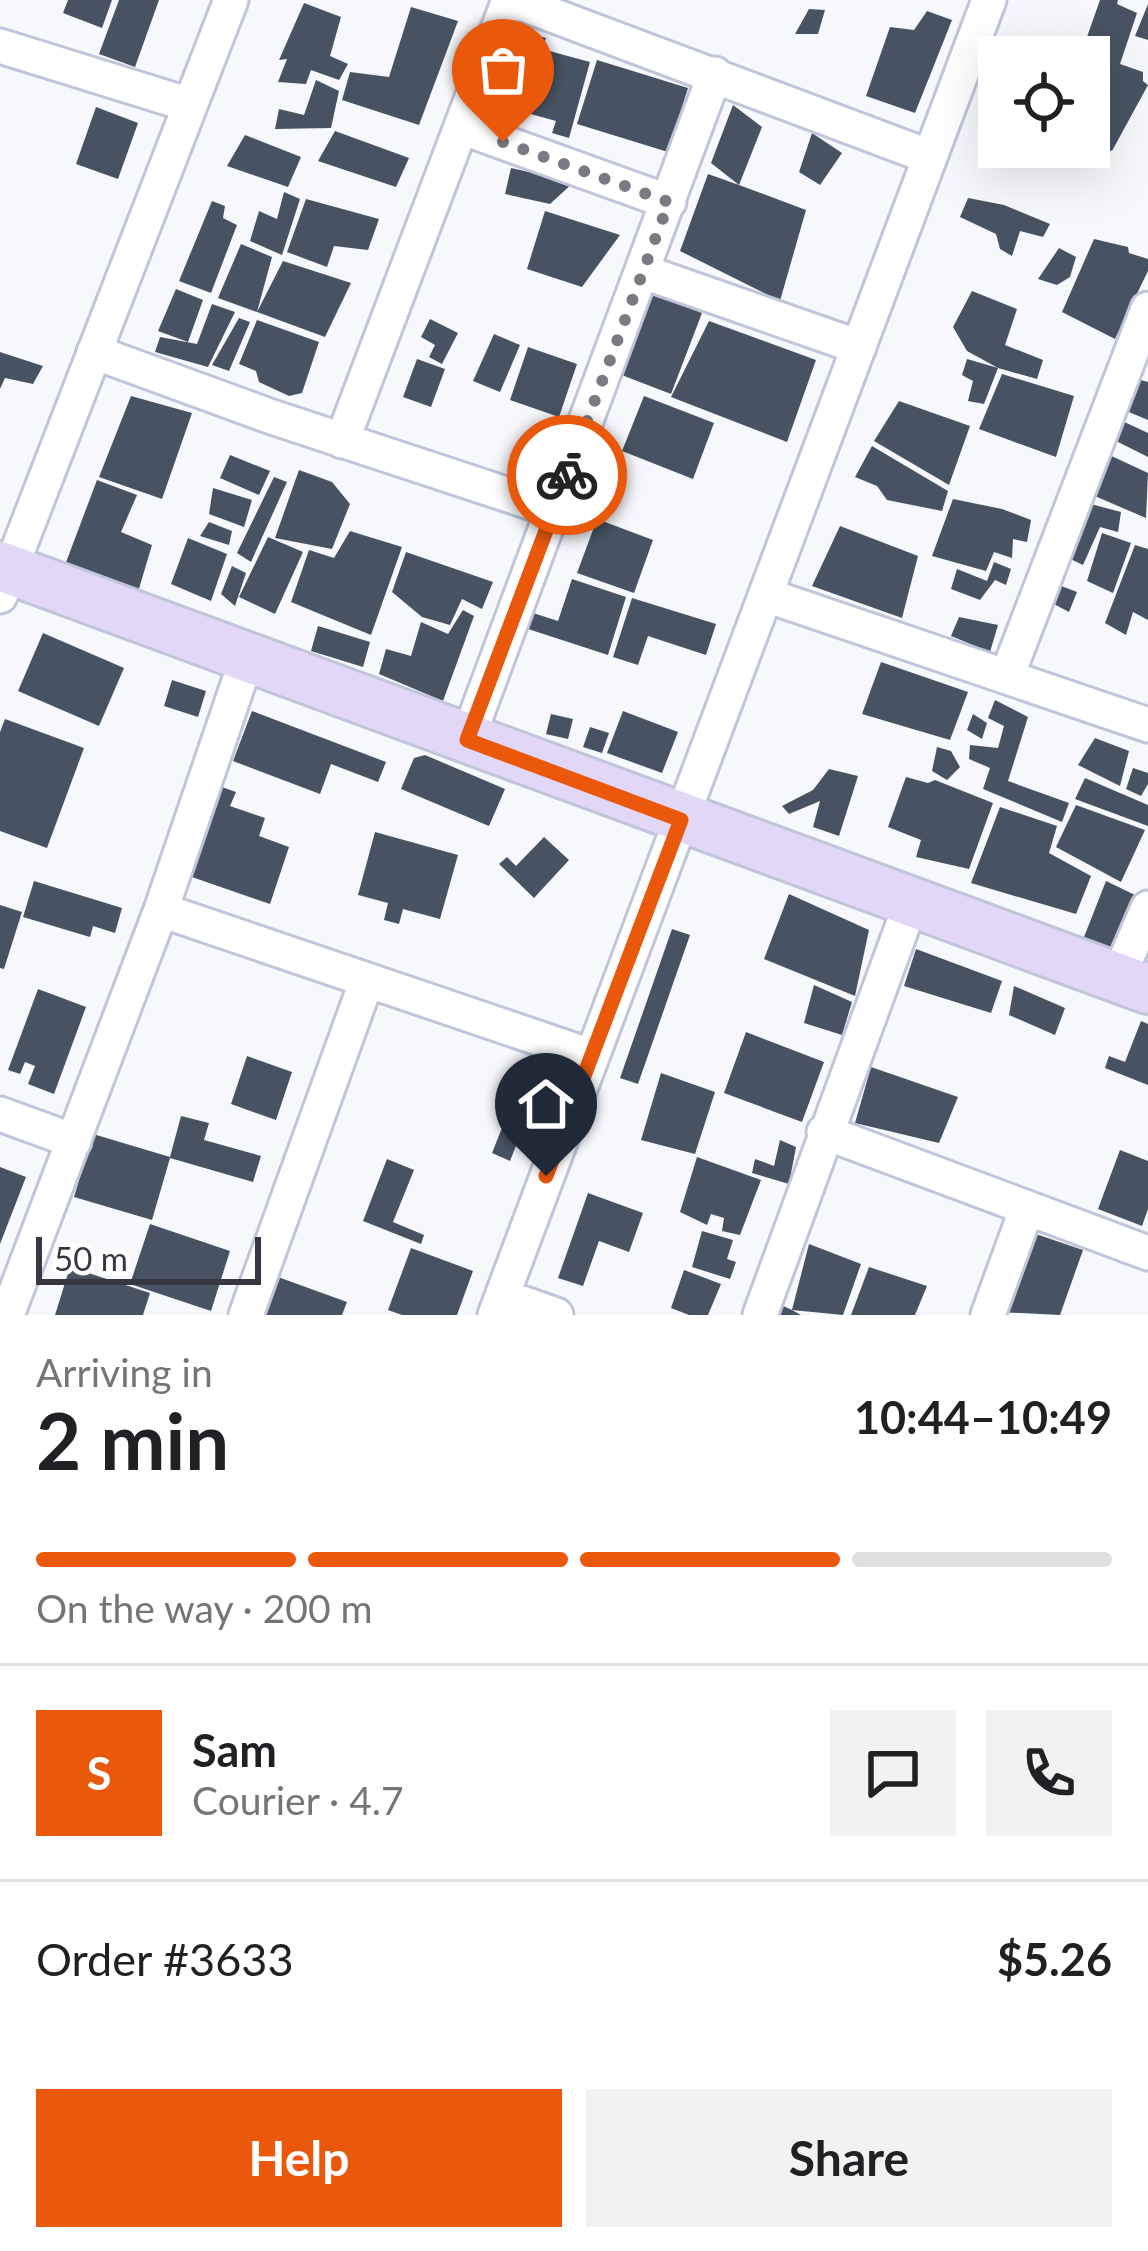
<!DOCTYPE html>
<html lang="en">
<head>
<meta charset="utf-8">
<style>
  :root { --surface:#fff; --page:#f2f2f2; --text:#202124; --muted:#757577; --line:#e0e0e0; --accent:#ea580c }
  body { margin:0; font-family:Lato,sans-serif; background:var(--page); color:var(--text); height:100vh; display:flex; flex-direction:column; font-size:45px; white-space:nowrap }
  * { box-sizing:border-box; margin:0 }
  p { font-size:39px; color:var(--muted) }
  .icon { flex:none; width:66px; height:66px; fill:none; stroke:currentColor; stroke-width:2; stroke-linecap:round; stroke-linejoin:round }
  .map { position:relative; height:1315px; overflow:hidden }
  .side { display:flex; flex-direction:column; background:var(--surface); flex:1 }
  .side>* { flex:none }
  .tools { position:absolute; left:978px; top:36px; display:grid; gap:24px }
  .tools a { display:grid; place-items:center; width:132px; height:132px; border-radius:0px; background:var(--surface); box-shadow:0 12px 48px #0002; font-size:60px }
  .scale { position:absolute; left:36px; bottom:30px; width:225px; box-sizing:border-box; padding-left:12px; border:6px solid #363740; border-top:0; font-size:33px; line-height:42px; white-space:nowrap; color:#363740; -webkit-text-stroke:9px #fff; paint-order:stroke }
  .pin { position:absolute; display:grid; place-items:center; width:102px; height:102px; color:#fff; margin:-123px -51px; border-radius:50% 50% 50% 0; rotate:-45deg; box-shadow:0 0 12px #0007 }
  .pin .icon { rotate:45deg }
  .courier { position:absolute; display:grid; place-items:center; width:120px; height:120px; margin:-60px; border:9px solid #ea580c; border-radius:50%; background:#fff; color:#222; box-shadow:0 3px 15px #0007 }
  .summary em { font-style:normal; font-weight:700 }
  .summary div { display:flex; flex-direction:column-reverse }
  .summary { display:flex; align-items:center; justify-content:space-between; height:204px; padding:0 36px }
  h1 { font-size:78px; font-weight:700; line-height:90px }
  .bar { display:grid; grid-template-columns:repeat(4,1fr); gap:18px 12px; align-content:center; height:144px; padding:0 36px }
  .bar i { height:15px; border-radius:9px; background:var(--line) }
  .bar .active { background:var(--accent) }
  .bar p { grid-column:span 4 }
  .line { display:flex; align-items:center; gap:30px; padding:0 36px; border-top:3px solid var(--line) }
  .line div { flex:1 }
  .round { display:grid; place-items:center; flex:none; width:126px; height:126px; border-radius:0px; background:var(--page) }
  .cta { display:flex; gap:24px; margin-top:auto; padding:24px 36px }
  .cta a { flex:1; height:138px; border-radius:0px; background:var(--accent); color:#fff; font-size:48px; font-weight:700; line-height:138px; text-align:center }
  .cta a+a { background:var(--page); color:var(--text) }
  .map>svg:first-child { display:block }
  .building { fill:#475362 }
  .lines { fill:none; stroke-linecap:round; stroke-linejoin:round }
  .minor-casing { stroke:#c1c5da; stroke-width:39 }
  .secondary-casing { stroke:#c1c5da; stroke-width:54 }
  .minor { stroke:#fff; stroke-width:33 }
  .secondary { stroke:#e2d7f6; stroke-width:48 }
  .done { stroke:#7a7b82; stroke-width:12; stroke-dasharray:0 21.6 }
  .route { stroke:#ea580c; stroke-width:15 }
</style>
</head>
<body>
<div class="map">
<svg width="1148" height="1315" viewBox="0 0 1148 1315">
  <rect width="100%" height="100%" fill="#f7f8fc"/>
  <path class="building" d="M 68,0 L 112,0 L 102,28 L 63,13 Z
    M 119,0 L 159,0 L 135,67 L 99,54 Z
    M 1100,0 L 1118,0 L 1117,4 L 1137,13 L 1120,64 L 1143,72 L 1143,81 L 1148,85 L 1112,151 L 1089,143 L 1089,63 L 1093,55 L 1082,51 Z
    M 304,3 L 341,17 L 330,56 L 348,64 L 339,80 L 311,70 L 306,84 L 278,82 L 287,59 L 279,60 Z
    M 1148,4 L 1148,40 L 1135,36 Z
    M 411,7 L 458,21 L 419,125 L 342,100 L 350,72 L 389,77 Z
    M 809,9 L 825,10 L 818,34 L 795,34 Z
    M 927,11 L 952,20 L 915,113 L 866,96 L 890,27 L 914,30 Z
    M 504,26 L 546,38 L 542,49 L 590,62 L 569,138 L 552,133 L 556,121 L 487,102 L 494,78 L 514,83 L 521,60 L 497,53 Z
    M 597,60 L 688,88 L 668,152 L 577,124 Z
    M 316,80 L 339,91 L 331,128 L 275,129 L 279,109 L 304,115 Z
    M 733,105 L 762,127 L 739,185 L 806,210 L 780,301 L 680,251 L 708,174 L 739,185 L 711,163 Z
    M 96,107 L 138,123 L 118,179 L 76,164 Z
    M 335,131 L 409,158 L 396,187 L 318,161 Z
    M 812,133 L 842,153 L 820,185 L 799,172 Z
    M 245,135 L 301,157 L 288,187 L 227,166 Z
    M 511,168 L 574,182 L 550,204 L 505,194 Z
    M 284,192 L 300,199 L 282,255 L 250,241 L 259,211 L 277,219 Z
    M 968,198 L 1004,205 L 1050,224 L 1043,237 L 1020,231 L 1012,256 L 1000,249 L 996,234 L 960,217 Z
    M 306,199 L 379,219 L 368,250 L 334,246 L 327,267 L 287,252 Z
    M 212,201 L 225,206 L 223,218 L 237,225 L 211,293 L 179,281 Z
    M 545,211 L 620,235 L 582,287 L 527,269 Z
    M 1094,239 L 1128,247 L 1129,253 L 1148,259 L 1148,271 L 1115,339 L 1062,312 Z
    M 241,244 L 272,257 L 257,312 L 218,298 Z
    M 1059,248 L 1076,257 L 1070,277 L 1057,285 L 1038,279 Z
    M 283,261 L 351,283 L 325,337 L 257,312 Z
    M 176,289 L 203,300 L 188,342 L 158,331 Z
    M 972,291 L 1017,309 L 1005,345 L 1043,360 L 1037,379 L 998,368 L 984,404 L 968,401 L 973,381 L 962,375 L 967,359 L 998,368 L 967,351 L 953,327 Z
    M 650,293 L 702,313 L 671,394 L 619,374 Z
    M 212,304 L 235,312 L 208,367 L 155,352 L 160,337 L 197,344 Z
    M 239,318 L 250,322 L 229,371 L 212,365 Z
    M 430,319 L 458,333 L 442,364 L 429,357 L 435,345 L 421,337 Z
    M 257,320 L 319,342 L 302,393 L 289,396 L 259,382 L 256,371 L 239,364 Z
    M 709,321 L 816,360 L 787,442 L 671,397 Z
    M 494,334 L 520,345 L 500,392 L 473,381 Z
    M 528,347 L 577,364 L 559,417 L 510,400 Z
    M 0,352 L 43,366 L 33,384 L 5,378 L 0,389 Z
    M 417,359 L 445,369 L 431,407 L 403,397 Z
    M 1002,374 L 1074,396 L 1056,457 L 979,429 Z
    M 1137,379 L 1148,382 L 1148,420 L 1124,410 Z
    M 131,396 L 192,413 L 162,499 L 99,477 Z
    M 644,396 L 714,423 L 693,479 L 622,451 Z
    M 899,401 L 970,426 L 949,485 L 874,441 Z
    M 1118,419 L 1148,433 L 1148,457 L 1112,439 Z
    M 872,446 L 948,491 L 942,511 L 887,500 L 877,486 L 855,477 Z
    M 1105,453 L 1148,473 L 1146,518 L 1090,494 Z
    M 230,455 L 270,471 L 259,495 L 220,478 Z
    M 299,470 L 332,482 L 350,504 L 332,549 L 275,538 Z
    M 274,477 L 287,482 L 251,562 L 237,553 Z
    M 97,480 L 137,495 L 121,532 L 152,545 L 138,592 L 65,565 Z
    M 213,488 L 252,500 L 244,527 L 209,514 Z
    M 953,499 L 1002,509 L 1031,520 L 1027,542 L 1013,539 L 1012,558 L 994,552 L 986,571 L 932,556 Z
    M 1087,503 L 1121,512 L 1118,532 L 1100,527 L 1083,565 L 1064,556 Z
    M 597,519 L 653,540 L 634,593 L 577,573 Z
    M 209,522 L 232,531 L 229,545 L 200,536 Z
    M 840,526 L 918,556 L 902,618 L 812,586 Z
    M 350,531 L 402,547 L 371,635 L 291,602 L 309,550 L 334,558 Z
    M 1102,533 L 1131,543 L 1113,593 L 1087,581 Z
    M 268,537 L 303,552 L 275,614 L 239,597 Z
    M 188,538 L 227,554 L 211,601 L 171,584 Z
    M 1135,545 L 1148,549 L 1148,620 L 1133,612 L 1126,635 L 1105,623 Z
    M 406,552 L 493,582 L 482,609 L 462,599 L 450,625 L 422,617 L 392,592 Z
    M 994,562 L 1011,569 L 1006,585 L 995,580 L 980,600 L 951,589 L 957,569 L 987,581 Z
    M 232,566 L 246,573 L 235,606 L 221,594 Z
    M 572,579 L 626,597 L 608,655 L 525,628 L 530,612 L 558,621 Z
    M 1056,584 L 1077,592 L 1069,612 L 1048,601 Z
    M 632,598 L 716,624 L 706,655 L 648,636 L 638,665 L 613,657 Z
    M 463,610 L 474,616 L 443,701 L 379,674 L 386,649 L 411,656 L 421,622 L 448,634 Z
    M 959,617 L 998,625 L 990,652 L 951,636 Z
    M 318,626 L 370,642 L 363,667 L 311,651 Z
    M 43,633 L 124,668 L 99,726 L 18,691 Z
    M 881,662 L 968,692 L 950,740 L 862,714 Z
    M 172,680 L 206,691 L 198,717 L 164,706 Z
    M 995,700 L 1028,717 L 1008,781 L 1069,803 L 1062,822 L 983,789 L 990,768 L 969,759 L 970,745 L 998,748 L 1004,726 L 988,718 Z
    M 252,711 L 386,762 L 378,782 L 331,764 L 320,794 L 233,761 Z
    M 623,711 L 678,732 L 662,773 L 607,753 Z
    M 551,714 L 573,719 L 568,739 L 546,734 Z
    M 973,714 L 987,723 L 982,739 L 967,730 Z
    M 5,719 L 84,748 L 47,848 L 0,831 L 0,732 Z
    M 590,727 L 609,733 L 602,753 L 583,747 Z
    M 1095,738 L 1129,751 L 1120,786 L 1078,765 Z
    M 937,747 L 951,751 L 960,767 L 947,780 L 932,771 Z
    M 425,755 L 505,789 L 489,826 L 401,789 L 414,758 Z
    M 1133,768 L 1148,773 L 1148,784 L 1141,796 L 1126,789 Z
    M 829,769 L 858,776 L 839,836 L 813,827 L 820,801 L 789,814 L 782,806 L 813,790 Z
    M 906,777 L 928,783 L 935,780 L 993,803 L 969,869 L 916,857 L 921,840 L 888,827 Z
    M 1085,778 L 1148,805 L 1148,826 L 1075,799 Z
    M 219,786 L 236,792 L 230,806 L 265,818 L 259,836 L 289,847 L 270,904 L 189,876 Z
    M 1076,805 L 1145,830 L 1121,882 L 1056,847 Z
    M 1000,807 L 1057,826 L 1049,853 L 1091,876 L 1076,914 L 971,883 Z
    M 375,832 L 458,855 L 440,919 L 403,909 L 399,924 L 384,920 L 388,903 L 358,895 Z
    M 544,837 L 569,860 L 534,898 L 499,864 L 507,857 L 516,866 Z
    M 34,881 L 122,908 L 115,933 L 93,926 L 90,937 L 23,917 Z
    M 1106,881 L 1137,896 L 1116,950 L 1084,937 Z
    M 789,894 L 869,930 L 855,996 L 764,959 Z
    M 0,905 L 22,912 L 4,969 L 0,968 Z
    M 672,929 L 690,935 L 638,1084 L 620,1078 Z
    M 916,949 L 1002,981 L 991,1013 L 904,986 Z
    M 814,985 L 852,1002 L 842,1035 L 804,1023 Z
    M 1014,986 L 1065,1008 L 1055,1035 L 1009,1015 Z
    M 38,989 L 86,1007 L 54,1094 L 28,1084 L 35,1066 L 25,1062 L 20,1074 L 8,1070 Z
    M 1141,1021 L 1148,1024 L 1148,1085 L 1105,1068 L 1109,1056 L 1125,1062 Z
    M 746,1032 L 824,1062 L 802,1122 L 724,1093 Z
    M 533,1050 L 551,1057 L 510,1161 L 492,1153 Z
    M 247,1056 L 292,1072 L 276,1120 L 231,1104 Z
    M 871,1067 L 958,1097 L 939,1143 L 855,1123 Z
    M 661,1073 L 715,1092 L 695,1154 L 641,1140 Z
    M 181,1116 L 209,1123 L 204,1140 L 261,1156 L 253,1182 L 170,1158 L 152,1220 L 74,1197 L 93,1134 L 170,1157 Z
    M 780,1140 L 796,1147 L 789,1184 L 752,1173 L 755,1159 L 774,1166 Z
    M 1120,1150 L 1148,1161 L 1148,1209 L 1142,1226 L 1098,1209 Z
    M 697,1157 L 761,1180 L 740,1235 L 722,1231 L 724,1218 L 711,1214 L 707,1225 L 680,1212 Z
    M 387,1159 L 414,1170 L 393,1222 L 424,1235 L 421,1244 L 363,1221 Z
    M 0,1167 L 26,1177 L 0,1244 Z
    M 588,1193 L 643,1213 L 629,1252 L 599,1241 L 583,1286 L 558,1278 Z
    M 150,1224 L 230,1251 L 211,1311 L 130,1284 Z
    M 702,1231 L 733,1240 L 727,1259 L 736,1262 L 730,1279 L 692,1267 Z
    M 1027,1231 L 1083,1250 L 1060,1315 L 998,1312 Z
    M 809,1244 L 861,1264 L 843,1315 L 792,1310 L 801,1315 L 777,1315 L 781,1305 L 792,1310 Z
    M 411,1248 L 473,1271 L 457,1315 L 402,1315 L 388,1310 Z
    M 70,1267 L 150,1293 L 143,1315 L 55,1315 Z
    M 869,1267 L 927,1286 L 915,1315 L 851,1315 Z
    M 684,1270 L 721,1284 L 708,1315 L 689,1315 L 671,1308 Z
    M 278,1277 L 347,1302 L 342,1315 L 265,1315 Z"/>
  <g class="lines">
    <defs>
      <path id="minor" d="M 512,0 L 930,157
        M 0,46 L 190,105
        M 461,127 L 669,202
        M 644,272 L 859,347
        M 94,352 L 272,417 L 554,510
        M 342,441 L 509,0
        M 766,595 L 1148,725
        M 0,596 L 231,0
        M 1007,676 L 1148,309
        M 467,740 L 715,74
        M 161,910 L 591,1056
        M 1118,978 L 1148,908
        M 0,1114 L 74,1141
        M 824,1132 L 1148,1253
        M 502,1296 L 556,1315
        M 7,1315 L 161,910 L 247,658
        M 246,1315 L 367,980
        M 495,1315 L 989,0
        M 760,1315 L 911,903
        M 988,1315 L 1027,1208"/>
      <path id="secondary" d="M 0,566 L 1148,989"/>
    </defs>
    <use href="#minor" class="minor-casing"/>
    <use href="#secondary" class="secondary-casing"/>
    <use href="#minor" class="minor"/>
    <use href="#secondary" class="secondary"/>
  </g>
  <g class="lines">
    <path class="done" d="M 503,142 L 669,202 L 567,475"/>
    <path class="route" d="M 546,1176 L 681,820 L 467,740 L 567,475"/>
  </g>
</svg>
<div class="tools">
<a><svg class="icon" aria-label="locate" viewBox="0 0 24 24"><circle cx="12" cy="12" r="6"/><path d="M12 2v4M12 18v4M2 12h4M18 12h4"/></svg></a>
</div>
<div class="scale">50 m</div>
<div class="pin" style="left:503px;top:142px;background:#ea580c"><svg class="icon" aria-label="bag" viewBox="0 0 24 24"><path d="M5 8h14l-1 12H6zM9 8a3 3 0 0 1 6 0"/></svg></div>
<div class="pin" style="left:546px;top:1176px;background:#1f2937"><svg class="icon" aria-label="home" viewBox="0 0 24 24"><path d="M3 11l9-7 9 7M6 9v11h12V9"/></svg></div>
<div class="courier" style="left:567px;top:475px"><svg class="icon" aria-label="bike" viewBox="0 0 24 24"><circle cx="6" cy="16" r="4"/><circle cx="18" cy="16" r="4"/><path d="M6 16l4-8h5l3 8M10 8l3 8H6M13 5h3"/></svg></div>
</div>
<section class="side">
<div class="summary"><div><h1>2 min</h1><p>Arriving in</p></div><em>10:44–10:49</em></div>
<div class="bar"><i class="active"></i><i class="active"></i><i class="active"></i><i></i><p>On the way · 200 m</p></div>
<div class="line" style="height:216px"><b class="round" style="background:var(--accent);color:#fff">S</b><div><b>Sam</b><p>Courier · 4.7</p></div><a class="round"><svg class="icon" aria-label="chat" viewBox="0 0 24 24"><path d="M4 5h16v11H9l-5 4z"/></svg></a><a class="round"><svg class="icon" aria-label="phone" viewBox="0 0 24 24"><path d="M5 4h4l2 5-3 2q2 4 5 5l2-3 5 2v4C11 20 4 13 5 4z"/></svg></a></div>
<div class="line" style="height:156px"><div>Order #3633</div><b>$5.26</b></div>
<div class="cta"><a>Help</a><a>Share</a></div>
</section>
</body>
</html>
